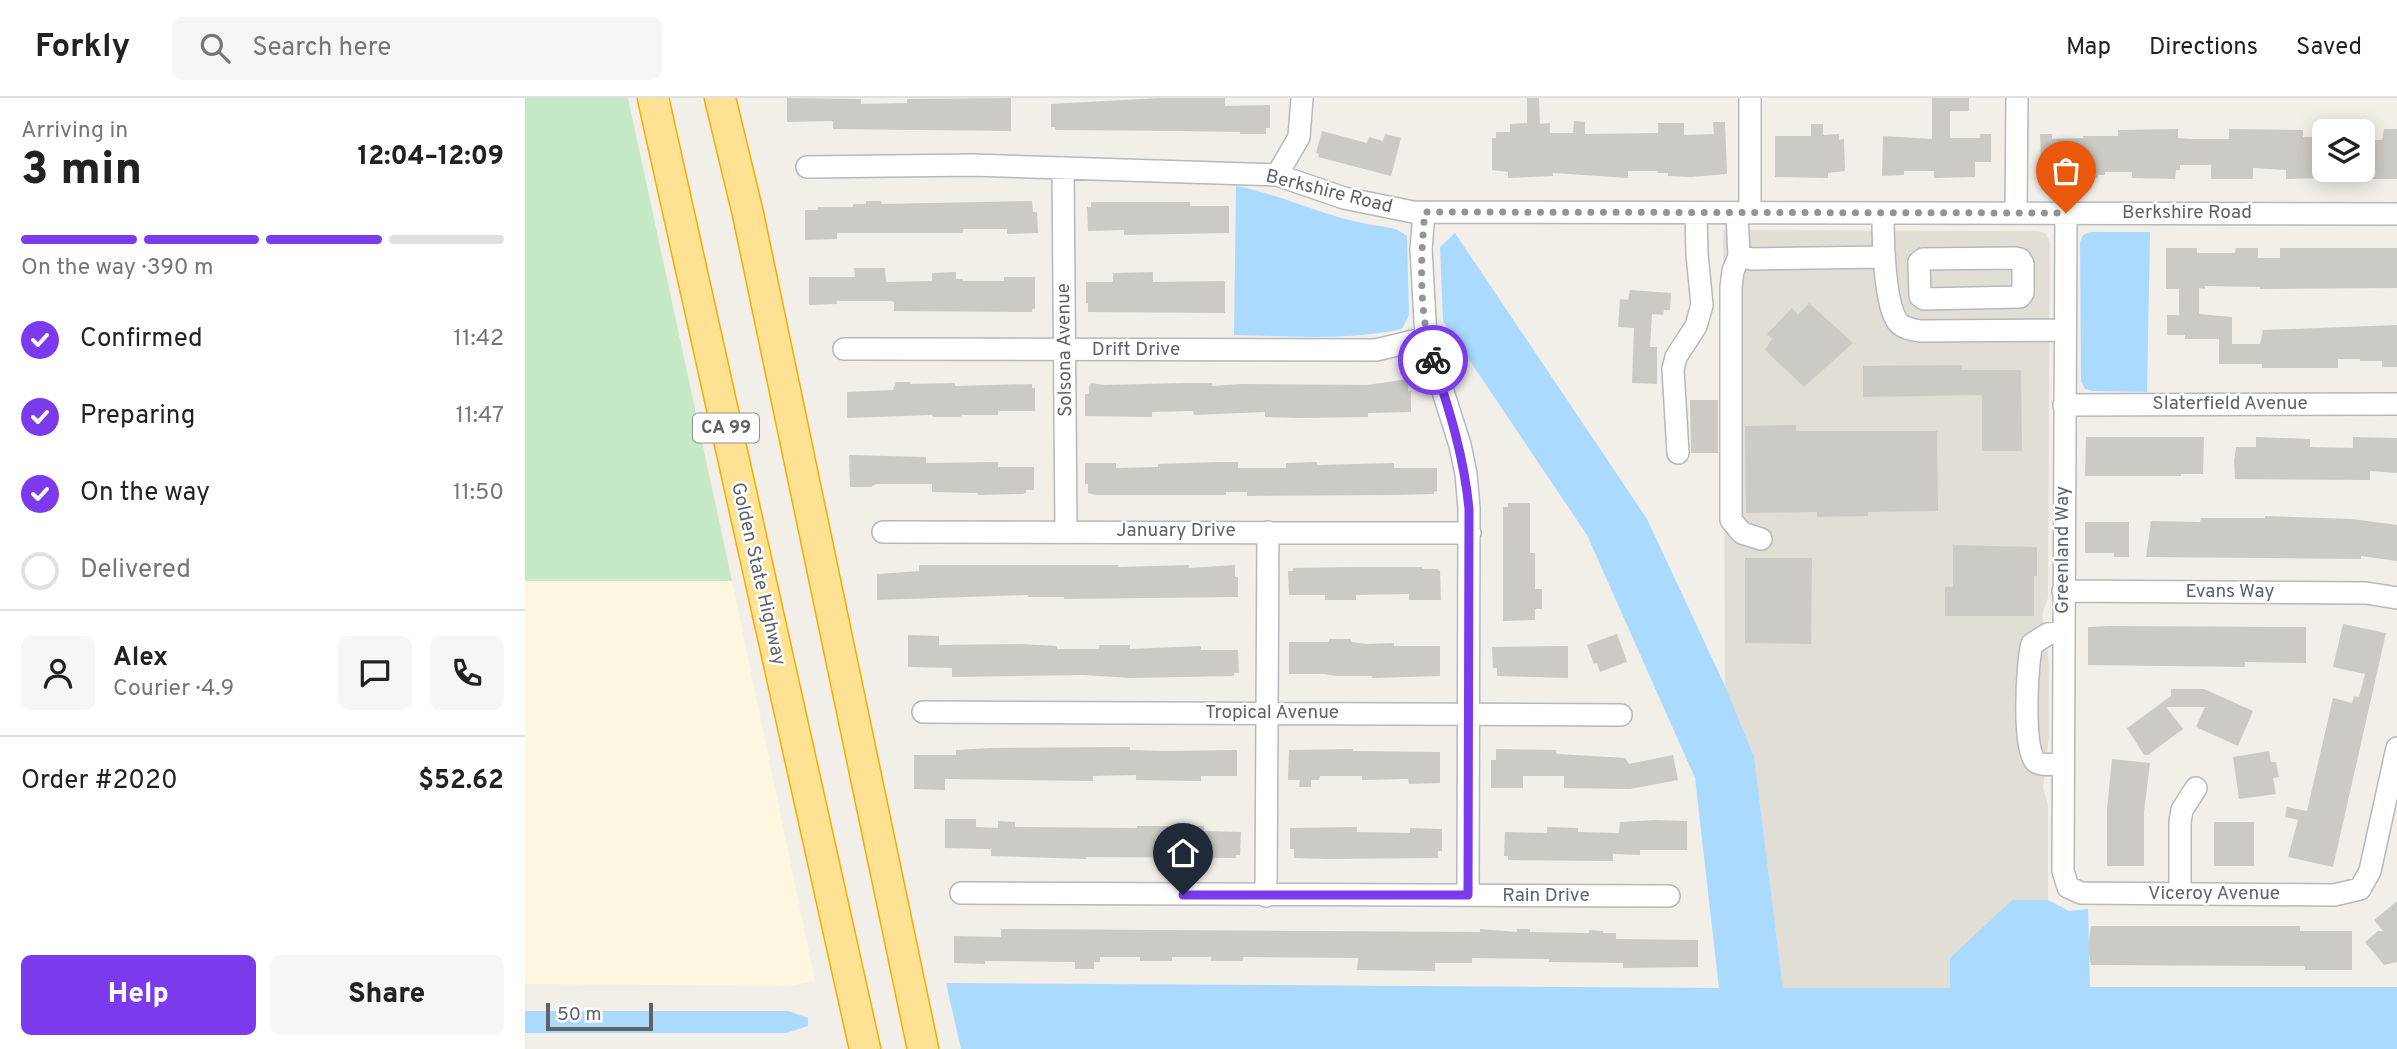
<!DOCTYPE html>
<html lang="en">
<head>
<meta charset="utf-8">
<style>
  :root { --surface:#fff; --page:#f6f6f6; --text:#222; --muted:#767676; --line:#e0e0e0; --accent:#7c3aed }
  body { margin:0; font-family:Overpass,sans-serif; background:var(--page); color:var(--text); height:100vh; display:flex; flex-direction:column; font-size:26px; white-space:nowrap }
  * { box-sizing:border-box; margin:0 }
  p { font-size:23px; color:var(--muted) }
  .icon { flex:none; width:38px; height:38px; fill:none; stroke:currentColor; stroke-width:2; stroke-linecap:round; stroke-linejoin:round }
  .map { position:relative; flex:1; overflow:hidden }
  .details { display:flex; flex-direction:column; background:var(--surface); width:525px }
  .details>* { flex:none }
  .tools { position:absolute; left:1787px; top:21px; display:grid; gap:14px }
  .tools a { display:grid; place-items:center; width:63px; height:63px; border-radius:10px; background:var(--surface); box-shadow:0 4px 18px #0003; font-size:35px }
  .scale { position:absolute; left:21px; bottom:18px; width:107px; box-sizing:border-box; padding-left:7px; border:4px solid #5f6368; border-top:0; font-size:19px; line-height:24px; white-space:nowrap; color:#5f6368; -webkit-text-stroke:5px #fff; paint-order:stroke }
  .pin { position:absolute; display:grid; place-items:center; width:60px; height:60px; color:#fff; margin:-72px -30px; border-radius:50% 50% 50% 0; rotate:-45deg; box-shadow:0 0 7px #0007 }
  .pin .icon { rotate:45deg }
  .courier { position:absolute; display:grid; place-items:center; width:70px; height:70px; margin:-35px; border:5px solid #7c3aed; border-radius:50%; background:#fff; color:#222; box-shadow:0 2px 9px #0007 }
  .head em { font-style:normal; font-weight:800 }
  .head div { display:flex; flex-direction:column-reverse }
  .head { display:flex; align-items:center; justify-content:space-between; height:119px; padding:0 21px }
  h1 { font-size:46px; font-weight:800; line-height:52px }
  .bar { display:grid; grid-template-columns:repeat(4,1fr); gap:10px 7px; align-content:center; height:84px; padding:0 21px }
  .bar i { height:9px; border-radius:5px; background:var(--line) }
  .bar .active { background:var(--accent) }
  .bar p { grid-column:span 4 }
  .line { display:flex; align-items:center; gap:18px; padding:0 21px; border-top:2px solid var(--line) }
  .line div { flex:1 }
  .round { display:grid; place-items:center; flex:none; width:74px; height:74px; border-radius:10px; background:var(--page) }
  ol { padding:0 21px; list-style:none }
  li { display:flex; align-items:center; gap:21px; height:77px }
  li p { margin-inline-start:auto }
  li .icon { padding:7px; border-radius:50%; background:var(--accent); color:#fff; stroke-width:4 }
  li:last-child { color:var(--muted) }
  li i { width:38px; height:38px; border:4px solid var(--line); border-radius:50% }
  .button { display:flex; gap:14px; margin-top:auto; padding:14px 21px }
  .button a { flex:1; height:80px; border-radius:10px; background:var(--accent); color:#fff; font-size:28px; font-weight:800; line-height:80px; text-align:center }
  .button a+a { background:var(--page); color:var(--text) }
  header { display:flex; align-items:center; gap:42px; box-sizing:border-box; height:98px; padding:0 35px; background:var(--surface); border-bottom:2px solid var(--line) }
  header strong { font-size:33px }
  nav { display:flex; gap:38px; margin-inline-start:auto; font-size:24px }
  .search { width:490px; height:63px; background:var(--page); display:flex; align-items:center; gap:18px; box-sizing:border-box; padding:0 24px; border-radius:10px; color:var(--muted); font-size:26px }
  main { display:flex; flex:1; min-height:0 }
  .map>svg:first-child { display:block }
  .commercial { fill:#fef7e0 }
  .education { fill:#e1ded6 }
  .green { fill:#c5e8c5 }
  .water { fill:#aadaff }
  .building { fill:#cccac5 }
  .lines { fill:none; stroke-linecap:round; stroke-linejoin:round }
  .minor-casing { stroke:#b5b8bc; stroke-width:24 }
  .highway-casing { stroke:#f9ab00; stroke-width:33 }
  .minor { stroke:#fff; stroke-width:21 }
  .highway { stroke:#fde293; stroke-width:30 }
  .done { stroke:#929495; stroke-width:7; stroke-dasharray:0 12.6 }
  .route { stroke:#7c3aed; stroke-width:9 }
  .labels { text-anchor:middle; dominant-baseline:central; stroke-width:5; stroke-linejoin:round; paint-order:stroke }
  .shield { fill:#fff; stroke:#8f9295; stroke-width:2 }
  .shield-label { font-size:18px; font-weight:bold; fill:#5f6368 }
  .street-label { font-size:19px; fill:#5f6368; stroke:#fff }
</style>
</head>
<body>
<header>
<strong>Forkly</strong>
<div class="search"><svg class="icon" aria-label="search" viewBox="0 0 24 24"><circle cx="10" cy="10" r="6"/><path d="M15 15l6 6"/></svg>Search here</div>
<nav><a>Map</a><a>Directions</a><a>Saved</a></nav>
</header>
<main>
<section class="details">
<div class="head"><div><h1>3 min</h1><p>Arriving in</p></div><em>12:04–12:09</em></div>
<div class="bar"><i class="active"></i><i class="active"></i><i class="active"></i><i></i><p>On the way · 390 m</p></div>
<ol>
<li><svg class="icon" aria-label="check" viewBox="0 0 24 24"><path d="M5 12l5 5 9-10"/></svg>Confirmed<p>11:42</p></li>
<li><svg class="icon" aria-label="check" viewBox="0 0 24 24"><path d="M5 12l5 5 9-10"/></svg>Preparing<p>11:47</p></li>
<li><svg class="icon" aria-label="check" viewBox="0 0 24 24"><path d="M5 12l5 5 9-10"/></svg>On the way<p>11:50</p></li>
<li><i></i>Delivered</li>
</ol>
<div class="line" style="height:126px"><a class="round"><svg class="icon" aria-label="person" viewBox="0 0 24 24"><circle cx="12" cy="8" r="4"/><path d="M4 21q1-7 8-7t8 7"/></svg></a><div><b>Alex</b><p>Courier · 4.9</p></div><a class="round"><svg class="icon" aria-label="chat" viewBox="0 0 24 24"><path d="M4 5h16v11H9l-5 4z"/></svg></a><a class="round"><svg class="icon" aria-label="phone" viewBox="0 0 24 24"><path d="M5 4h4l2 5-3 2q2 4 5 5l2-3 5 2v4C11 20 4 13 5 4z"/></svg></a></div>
<div class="line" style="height:91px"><div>Order #2020</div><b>$52.62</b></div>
<div class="button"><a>Help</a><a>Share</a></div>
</section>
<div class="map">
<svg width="1872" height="951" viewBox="0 0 1872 951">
  <rect width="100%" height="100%" fill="#f1efe8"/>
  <path class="commercial" d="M 0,483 L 207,483 L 290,883 L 263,888 L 0,886 Z"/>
  <path class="education" d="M 1198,132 L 1513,133 L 1521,136 L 1525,144 L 1523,500 L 1517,517 L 1524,563 L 1524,641 L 1518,690 L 1523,707 L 1523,802 L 1486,802 L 1425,890 L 1258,890 L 1229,658 L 1200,588 Z"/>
  <path class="green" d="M 0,0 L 103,0 L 207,483 L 0,483 Z"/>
  <path class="water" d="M 711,88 C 755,96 797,118 842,126 C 857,129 870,128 882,138 L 884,217 L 877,231 C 822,243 764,238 709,237 Z
    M 1565,134 L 1625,134 L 1622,294 L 1568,293 L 1560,291 L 1556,283 L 1555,144 L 1558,137 Z
    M 930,135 L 1122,421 L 1200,588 L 1229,658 L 1258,890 L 1425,890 L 1425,860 L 1487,802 L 1523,802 L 1544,813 L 1563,811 L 1565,889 L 1872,889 L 1872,951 L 436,951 L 421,885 L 1194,890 L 1170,680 L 1062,437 L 918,223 L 915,149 Z
    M 0,913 L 263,913 L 283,920 L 283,928 L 261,935 L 0,935 Z"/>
  <path class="building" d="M 262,0 L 336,1 L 336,6 L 382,5 L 382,1 L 486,0 L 486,33 L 308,31 L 308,23 L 262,24 Z
    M 634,0 L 700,0 L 700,8 L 745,7 L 745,30 L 741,30 L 741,36 L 715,36 L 715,34 L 653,33 L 530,32 L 530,29 L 526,29 L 526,6 Z
    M 1002,0 L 1014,0 L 1015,26 L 1025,25 L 1025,35 L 1048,35 L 1049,23 L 1060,24 L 1060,36 L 1133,35 L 1133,25 L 1159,25 L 1159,37 L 1189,36 L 1188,24 L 1200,24 L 1202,76 L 1166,79 L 1143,78 L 1143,75 L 1133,75 L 1133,73 L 1103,73 L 1103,80 L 1028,75 L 1028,78 L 983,80 L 983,74 L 967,72 L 967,40 L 971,40 L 971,34 L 985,34 L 985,26 L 1002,25 Z
    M 1407,0 L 1444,0 L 1444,13 L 1425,13 L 1425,40 L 1455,40 L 1455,36 L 1466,36 L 1466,64 L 1450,64 L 1450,79 L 1409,80 L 1409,73 L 1379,73 L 1379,77 L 1357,78 L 1358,38 L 1407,41 Z
    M 1286,26 L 1298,26 L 1298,37 L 1314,36 L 1314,42 L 1319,41 L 1320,73 L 1303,75 L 1303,80 L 1250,79 L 1250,38 L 1286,38 Z
    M 1653,31 L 1653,40 L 1667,41 L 1704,41 L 1704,31 L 1778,32 L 1778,39 L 1799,39 L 1799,78 L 1798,80 L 1761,81 L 1761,72 L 1728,70 L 1728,81 L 1686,81 L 1686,67 L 1655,67 L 1655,72 L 1651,72 L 1650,81 L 1607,80 L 1607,74 L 1580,74 L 1580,77 L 1573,77 L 1573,80 L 1532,80 L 1532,61 L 1516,59 L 1515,36 L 1527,36 L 1527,41 L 1558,40 L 1558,38 L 1593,38 L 1593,32 Z
    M 1859,31 L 1872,31 L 1872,81 L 1838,81 L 1838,42 L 1857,42 Z
    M 797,33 L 842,45 L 844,39 L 858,43 L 860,36 L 876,40 L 866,78 L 793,59 L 794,56 L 791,55 Z
    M 341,103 L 356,103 L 357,106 L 507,103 L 508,114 L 512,114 L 513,135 L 482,136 L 482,131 L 438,131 L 438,135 L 312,135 L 312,141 L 280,142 L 280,112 L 293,112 L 293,109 L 328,109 L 328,106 L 341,106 Z
    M 566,104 L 665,104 L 665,108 L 704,108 L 704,135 L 599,137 L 599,132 L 563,133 L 562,109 L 566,109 Z
    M 1641,150 L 1672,150 L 1672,155 L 1710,155 L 1711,150 L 1733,150 L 1733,160 L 1755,160 L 1755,150 L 1872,150 L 1872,190 L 1735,191 L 1735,189 L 1680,188 L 1680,191 L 1674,190 L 1674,216 L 1707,219 L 1707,246 L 1735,246 L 1738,232 L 1872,227 L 1872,269 L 1857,269 L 1857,263 L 1835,263 L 1835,261 L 1813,261 L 1813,270 L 1737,270 L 1737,266 L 1694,266 L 1694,241 L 1660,241 L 1660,237 L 1642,237 L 1642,217 L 1654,217 L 1654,191 L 1641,191 Z
    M 329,170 L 360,170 L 361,184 L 407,183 L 407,175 L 431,174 L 431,181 L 438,181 L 438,183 L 479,183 L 479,179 L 510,179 L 510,211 L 507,211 L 507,214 L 375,213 L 369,213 L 369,204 L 366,203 L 312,203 L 312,206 L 284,207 L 284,179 L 330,179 Z
    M 628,174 L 628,184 L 700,183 L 700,215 L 563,214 L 563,205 L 561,205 L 561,184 L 588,184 L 588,175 Z
    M 1105,192 L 1146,195 L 1145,212 L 1139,212 L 1138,217 L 1127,216 L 1125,249 L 1132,249 L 1132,286 L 1107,285 L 1109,230 L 1093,229 L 1095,201 L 1103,202 Z
    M 1284,205 L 1328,245 L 1279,289 L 1240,252 L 1247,241 L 1242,236 L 1267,210 L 1273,217 Z
    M 1437,267 L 1437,272 L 1496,272 L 1497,353 L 1457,353 L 1457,297 L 1338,299 L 1338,268 Z
    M 883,281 L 883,293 L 886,293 L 886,314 L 843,315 L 843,319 L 776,320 L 740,319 L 740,314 L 669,317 L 668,313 L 627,314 L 627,319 L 560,318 L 560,296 L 564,296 L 564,288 L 566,285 L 579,287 L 660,285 L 687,285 L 687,288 L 717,286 L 842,287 Z
    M 371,284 L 385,284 L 385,286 L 430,285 L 430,288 L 507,286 L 507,290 L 510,290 L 510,313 L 473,313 L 473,317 L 437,317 L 435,319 L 408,319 L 407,317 L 322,320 L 322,294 L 368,292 Z
    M 1165,302 L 1193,302 L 1193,355 L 1166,355 Z
    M 1271,327 L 1271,333 L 1412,333 L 1413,413 L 1343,414 L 1343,418 L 1292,419 L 1292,414 L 1221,415 L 1220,328 Z
    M 1561,339 L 1679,339 L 1678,376 L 1656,376 L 1656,378 L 1560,378 Z
    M 1731,339 L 1785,341 L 1785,349 L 1828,350 L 1828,339 L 1872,340 L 1872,375 L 1845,373 L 1845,382 L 1710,381 L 1709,363 L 1711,349 L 1731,349 Z
    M 324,357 L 401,359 L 401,365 L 473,364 L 473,369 L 509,369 L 509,392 L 501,392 L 501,395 L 498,396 L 453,397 L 453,395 L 407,394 L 407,386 L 351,386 L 346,389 L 325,389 Z
    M 694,364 L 713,364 L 713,370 L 761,370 L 761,365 L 792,364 L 792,367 L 869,365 L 869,370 L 912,370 L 912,393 L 909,394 L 909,396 L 869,397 L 722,398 L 722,394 L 701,394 L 701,397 L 571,397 L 563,395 L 563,386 L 560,386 L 560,365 L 591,365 L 591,370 L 633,369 L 633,366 Z
    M 983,405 L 1005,405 L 1005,455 L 1010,455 L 1010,491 L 1017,491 L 1017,511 L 1010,511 L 1010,522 L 978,523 L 978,409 L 983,409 Z
    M 1740,418 L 1827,421 L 1872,427 L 1872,463 L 1836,458 L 1836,461 L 1621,459 L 1626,423 L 1675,424 L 1676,420 L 1740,420 Z
    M 1560,424 L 1604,424 L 1604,459 L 1589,459 L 1589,455 L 1560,455 Z
    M 1428,447 L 1512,449 L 1512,478 L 1509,478 L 1509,518 L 1420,518 L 1420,489 L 1428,489 Z
    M 1220,460 L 1287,460 L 1286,546 L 1220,545 Z
    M 394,467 L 593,467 L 593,469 L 664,467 L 664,470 L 710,467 L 710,479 L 713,479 L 713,499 L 539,501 L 539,499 L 503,499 L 503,497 L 352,502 L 352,476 L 394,473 Z
    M 830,469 L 897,469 L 897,471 L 912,471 L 915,473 L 916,502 L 884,502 L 884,496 L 831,497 L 831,502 L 800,502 L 800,497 L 764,497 L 763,473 L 768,473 L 768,470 Z
    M 1818,526 L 1861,535 L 1808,769 L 1763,759 L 1773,722 L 1760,719 L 1762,709 L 1782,713 L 1808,600 L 1827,605 L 1829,598 L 1834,599 L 1840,576 L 1808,569 Z
    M 1584,528 L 1781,529 L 1781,565 L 1720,564 L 1720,569 L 1563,567 L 1563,529 Z
    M 1092,536 L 1102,564 L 1075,574 L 1072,565 L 1069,566 L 1062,547 Z
    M 383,537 L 414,538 L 414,547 L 496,546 L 532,548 L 532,551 L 574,551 L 574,547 L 605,547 L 605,551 L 676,548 L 676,552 L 713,552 L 714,575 L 709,575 L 709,578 L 606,580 L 557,577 L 427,579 L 427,570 L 383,569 Z
    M 804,541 L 826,541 L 826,544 L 842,546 L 869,545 L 869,548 L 915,548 L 915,578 L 847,580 L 847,578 L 812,578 L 799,576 L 764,576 L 764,544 L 804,544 Z
    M 1043,548 L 1043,580 L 972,578 L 972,570 L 968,570 L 967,549 Z
    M 1646,591 L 1679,591 L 1728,613 L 1713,648 L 1671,629 L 1680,609 L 1641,609 L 1658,631 L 1623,657 L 1619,657 L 1602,630 L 1646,598 Z
    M 605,649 L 605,652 L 641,653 L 712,652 L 712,678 L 676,678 L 676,683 L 611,682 L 611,677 L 568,678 L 568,683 L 420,681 L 420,692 L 389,691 L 389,657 L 431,657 L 431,652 L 466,650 Z
    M 828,651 L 828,653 L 915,654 L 915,685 L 884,686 L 883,681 L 837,682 L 837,678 L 795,678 L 794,682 L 786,682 L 786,689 L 774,689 L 775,682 L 763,682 L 764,652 Z
    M 971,651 L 1031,652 L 1031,655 L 1034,656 L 1100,660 L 1104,666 L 1148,657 L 1153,682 L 1105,691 L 1039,690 L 1039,678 L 998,678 L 998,690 L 966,690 L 966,662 L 971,662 Z
    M 1744,653 L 1746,664 L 1751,664 L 1754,679 L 1748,680 L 1751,696 L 1714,701 L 1708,659 Z
    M 1587,661 L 1625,665 L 1619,714 L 1619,768 L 1582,768 L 1582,711 Z
    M 420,721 L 451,721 L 451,729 L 473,730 L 473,723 L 490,724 L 490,729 L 612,730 L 612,728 L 679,728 L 679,733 L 716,734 L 715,757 L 711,757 L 711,760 L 561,759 L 561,761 L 466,758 L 466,751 L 420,750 Z
    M 1131,722 L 1162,723 L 1162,752 L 1115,752 L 1115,757 L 1088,756 L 1088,763 L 983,762 L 983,758 L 979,758 L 980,734 L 1022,735 L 1022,729 L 1053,730 L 1053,734 L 1094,735 L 1095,724 Z
    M 1689,724 L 1729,724 L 1729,768 L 1689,768 Z
    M 832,729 L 832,734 L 885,735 L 885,730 L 917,731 L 917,753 L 913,753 L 913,760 L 802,761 L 769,760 L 769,751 L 765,751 L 765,730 Z
    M 1872,803 L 1872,864 L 1859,867 L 1840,844 L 1853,833 L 1858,833 L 1849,822 Z
    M 1566,828 L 1775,828 L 1775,833 L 1827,833 L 1827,872 L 1780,872 L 1780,868 L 1566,867 L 1563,850 Z
    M 476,831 L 955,834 L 955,831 L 992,834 L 992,831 L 1005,831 L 1005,834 L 1064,835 L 1064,832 L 1078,833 L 1078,835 L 1091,835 L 1091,841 L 1173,842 L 1173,869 L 1098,870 L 1098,865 L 1024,864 L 1024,861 L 947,860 L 947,865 L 910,865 L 910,873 L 832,872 L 833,860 L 718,859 L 718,863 L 686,863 L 686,859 L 647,859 L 647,863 L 615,863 L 615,859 L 575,859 L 575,864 L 569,864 L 569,871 L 550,871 L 550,864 L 460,863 L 460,866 L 429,865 L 429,838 L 476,839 Z"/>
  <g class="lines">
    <defs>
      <path id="minor" d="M 282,69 L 448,67 L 752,77 L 819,100 L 888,114 L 1872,116
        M 538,70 L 541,433
        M 752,77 L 774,39 L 777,0
        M 899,114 L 896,151 L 901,240 L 935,347 L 941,376 L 944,410 L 943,797
        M 1212,115 L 1214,158 L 1208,173 L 1206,189 L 1206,422 L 1217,435 L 1236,441
        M 1225,115 L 1225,0
        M 1358,115 C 1358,139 1359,203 1372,223 C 1378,231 1388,232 1396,233 L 1540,232
        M 1491,115 L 1492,0
        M 1541,115 L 1538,773 L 1543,789 L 1556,795 L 1809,797 L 1835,791 L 1845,773 L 1872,650
        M 1214,158 L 1227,161 L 1358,159
        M 1490,160 L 1495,161 L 1498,166 L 1498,195 L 1495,199 L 1399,201 L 1395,198 L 1394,164 L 1398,161 Z
        M 319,251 L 851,252 L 901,240
        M 1539,307 L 1872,306
        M 1153,355 L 1148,271 L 1151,259 L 1171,228 L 1177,207 L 1172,156 L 1171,115
        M 358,434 L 945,435
        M 1538,493 L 1841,495 L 1872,500
        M 398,614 L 1096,617
        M 1538,666 C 1530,666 1517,668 1511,664 C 1497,654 1502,563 1507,546 L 1523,536 L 1538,534
        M 436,795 L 1144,798
        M 1655,796 L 1655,724 L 1657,712 L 1671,690
        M 741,798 L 743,434"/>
      <path id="highway" d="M 128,0 L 340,951
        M 195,0 L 223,116 L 398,951"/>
    </defs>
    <use href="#minor" class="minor-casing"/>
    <use href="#highway" class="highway-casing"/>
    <use href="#minor" class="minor"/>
    <use href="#highway" class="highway"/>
  </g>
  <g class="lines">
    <path class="done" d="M 908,262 C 894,216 895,162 900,114 L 1541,115"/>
    <path class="route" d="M 658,797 L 943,797 L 944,411 C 939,358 924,311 908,262"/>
  </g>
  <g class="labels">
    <rect class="shield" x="168" y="315.5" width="66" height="29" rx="5"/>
    <g class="shield-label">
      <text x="201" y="330">CA 99</text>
    </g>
    <g class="street-label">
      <text transform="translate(804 94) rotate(14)">Berkshire Road</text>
      <text x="1662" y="115">Berkshire Road</text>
      <text transform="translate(540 252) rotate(-91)">Solsona Avenue</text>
      <text x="611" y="252">Drift Drive</text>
      <text x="1705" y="306">Slaterfield Avenue</text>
      <text x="651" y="433">January Drive</text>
      <text transform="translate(1538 452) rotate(-90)">Greenland Way</text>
      <text transform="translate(233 476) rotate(77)">Golden State Highway</text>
      <text x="1705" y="494">Evans Way</text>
      <text x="747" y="615">Tropical Avenue</text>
      <text x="1689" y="796">Viceroy Avenue</text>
      <text x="1021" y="798">Rain Drive</text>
    </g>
  </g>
</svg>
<div class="tools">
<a><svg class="icon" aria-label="layers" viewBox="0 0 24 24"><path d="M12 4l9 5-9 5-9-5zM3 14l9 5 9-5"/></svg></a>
</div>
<div class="scale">50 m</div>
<div class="pin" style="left:1541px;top:115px;background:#ea580c"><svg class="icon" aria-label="bag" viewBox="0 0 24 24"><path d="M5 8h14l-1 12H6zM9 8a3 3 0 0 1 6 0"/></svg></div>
<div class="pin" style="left:658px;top:797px;background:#1f2937"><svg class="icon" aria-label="home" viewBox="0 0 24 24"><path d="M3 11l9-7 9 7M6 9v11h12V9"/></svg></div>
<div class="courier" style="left:908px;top:262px"><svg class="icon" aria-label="bike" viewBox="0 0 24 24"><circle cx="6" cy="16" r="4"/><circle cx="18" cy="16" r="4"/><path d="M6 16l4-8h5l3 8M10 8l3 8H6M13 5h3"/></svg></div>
</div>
</main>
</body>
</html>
